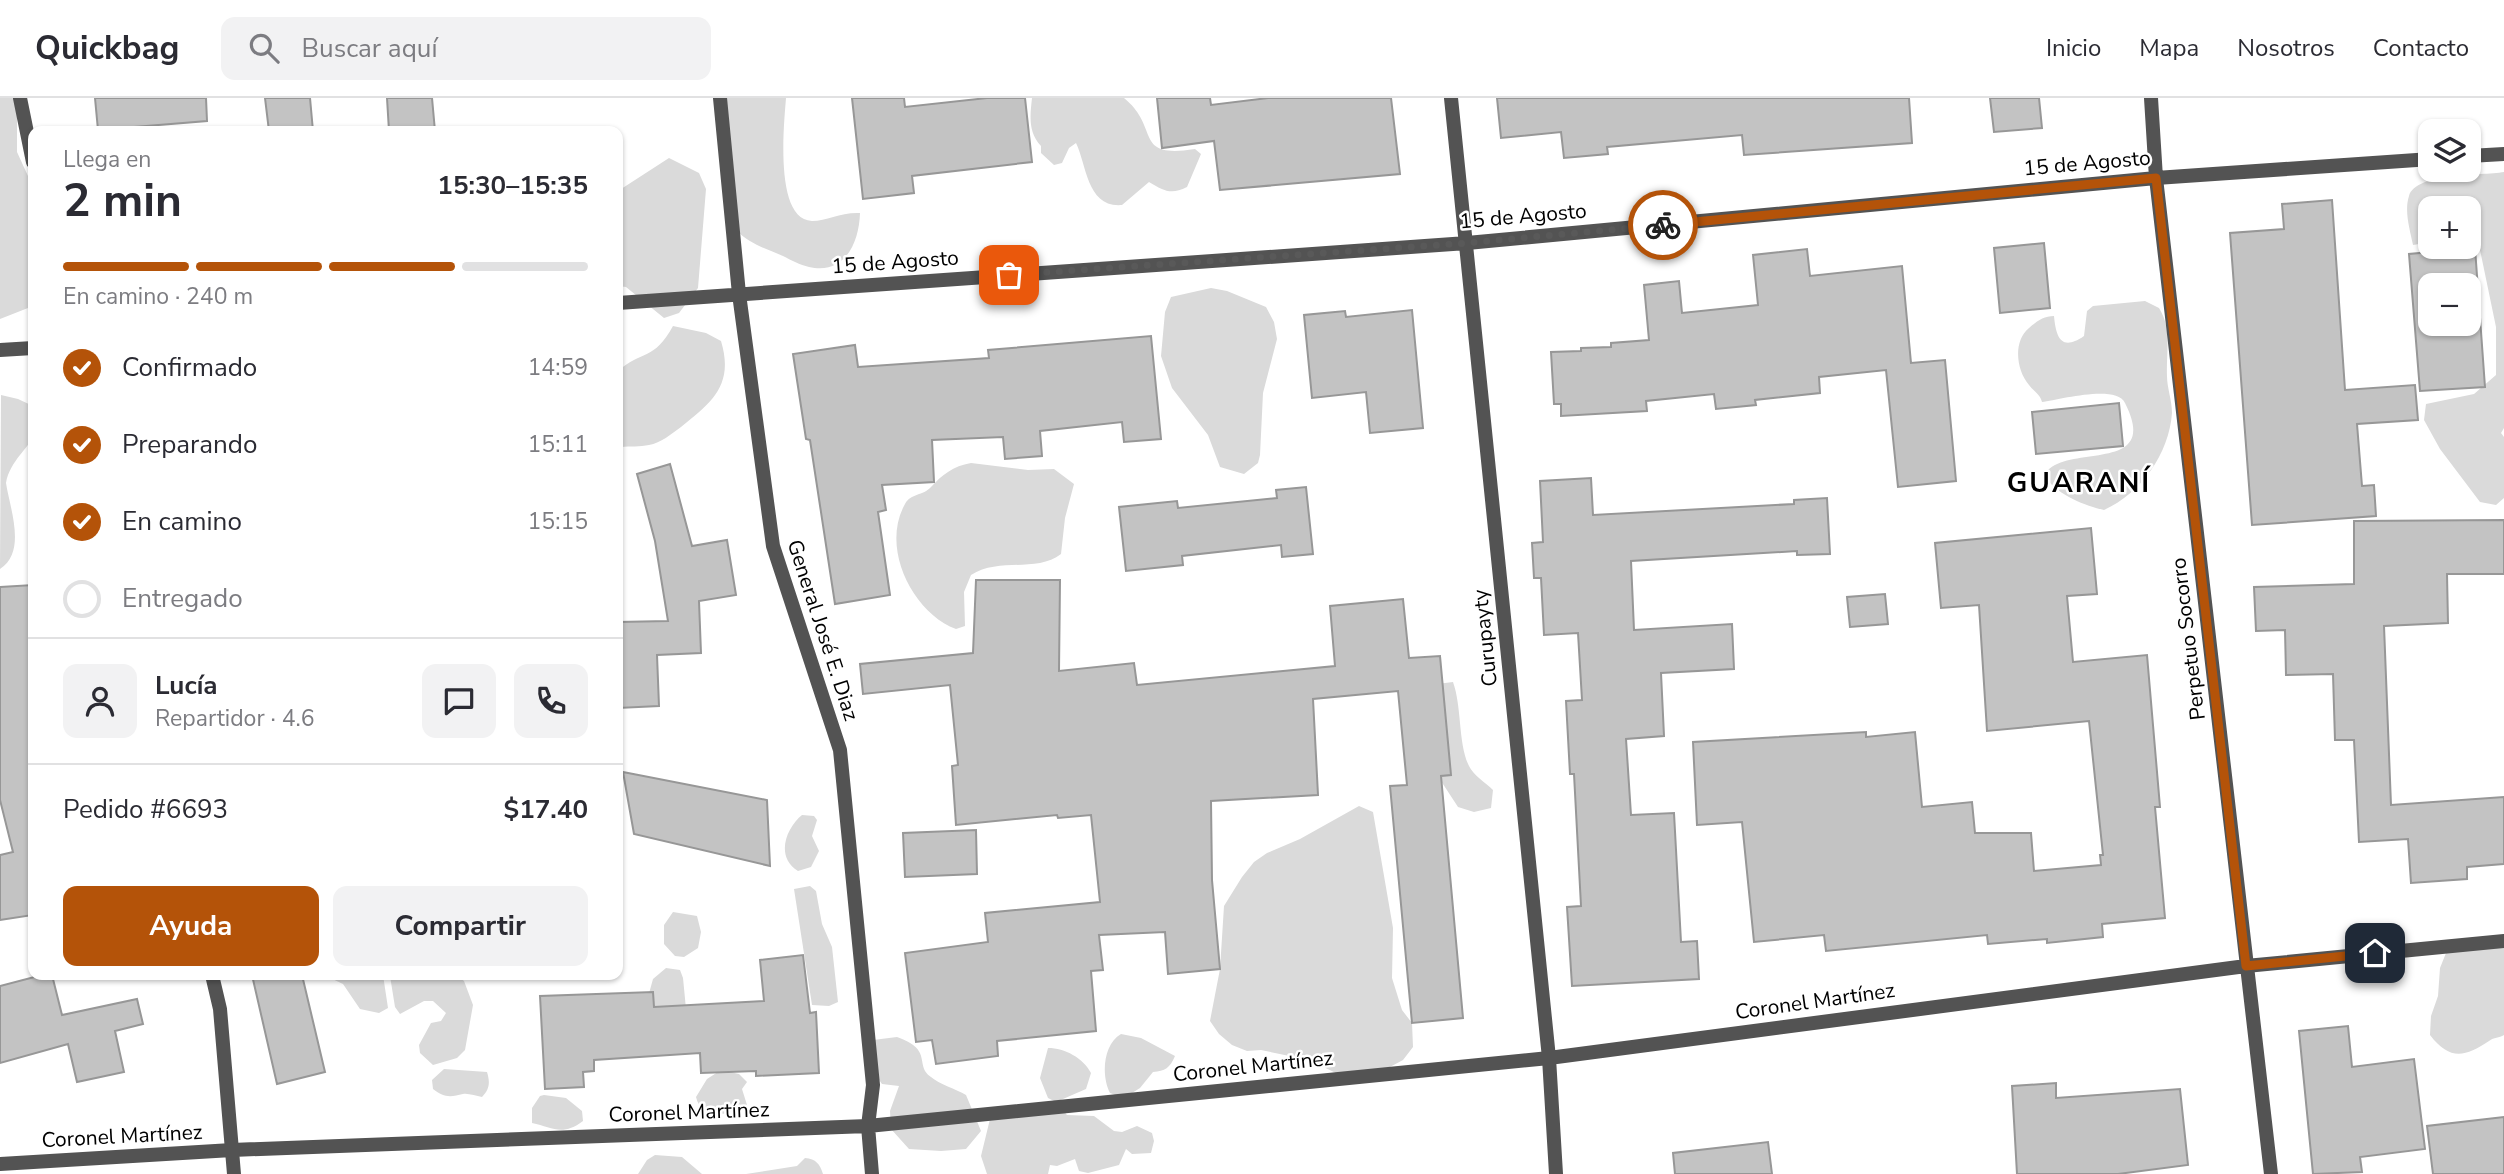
<!DOCTYPE html>
<html lang="es">
<head>
<meta charset="utf-8">
<style>
  :root { --surface:#fff; --page:#f2f2f3; --text:#2b2b33; --muted:#7c7c81; --line:#e1e1e2; --accent:#b45309 }
  body { margin:0; font-family:"Nunito Sans",sans-serif; background:var(--page); color:var(--text); height:100vh; display:flex; flex-direction:column; font-size:26px; white-space:nowrap }
  * { box-sizing:border-box; margin:0 }
  p { font-size:23px; color:var(--muted) }
  .icon { flex:none; width:38px; height:38px; fill:none; stroke:currentColor; stroke-width:2; stroke-linecap:round; stroke-linejoin:round }
  .map { position:relative; flex:1; overflow:hidden }
  .details { position:absolute; left:28px; top:28px; width:595px; height:854px; display:flex; flex-direction:column; background:var(--surface); border-radius:14px; box-shadow:0 2px 5px #0004 }
  .details>* { flex:none }
  .buttons { position:absolute; left:2418px; top:21px; display:grid; gap:14px }
  .buttons a { display:grid; place-items:center; width:63px; height:63px; border-radius:14px; background:var(--surface); box-shadow:0 2px 5px #0004; font-size:35px }
  .pin { position:absolute; display:grid; place-items:center; width:60px; height:60px; color:#fff; margin:-30px; border-radius:14px; box-shadow:0 4px 10px #0006 }
  .courier { position:absolute; display:grid; place-items:center; width:70px; height:70px; margin:-35px; border:5px solid #b45309; border-radius:50%; background:#fff; color:#222; box-shadow:0 2px 9px #0007 }
  .overview em { font-style:normal; font-weight:700 }
  .overview div { display:flex; flex-direction:column-reverse }
  .overview { display:flex; align-items:center; justify-content:space-between; height:119px; padding:0 35px }
  h1 { font-size:46px; font-weight:700; line-height:52px }
  .bar { display:grid; grid-template-columns:repeat(4,1fr); gap:10px 7px; align-content:center; height:84px; padding:0 35px }
  .bar i { height:9px; border-radius:5px; background:var(--line) }
  .bar .active { background:var(--accent) }
  .bar p { grid-column:span 4 }
  .line { display:flex; align-items:center; gap:18px; padding:0 35px; border-top:2px solid var(--line) }
  .line div { flex:1 }
  .round { display:grid; place-items:center; flex:none; width:74px; height:74px; border-radius:14px; background:var(--page) }
  ol { padding:0 35px; list-style:none }
  li { display:flex; align-items:center; gap:21px; height:77px }
  li p { margin-inline-start:auto }
  li .icon { padding:7px; border-radius:50%; background:var(--accent); color:#fff; stroke-width:4 }
  li:last-child { color:var(--muted) }
  li i { width:38px; height:38px; border:4px solid var(--line); border-radius:50% }
  .button { display:flex; gap:14px; margin-top:auto; padding:14px 35px }
  .button a { flex:1; height:80px; border-radius:14px; background:var(--accent); color:#fff; font-size:28px; font-weight:700; line-height:80px; text-align:center }
  .button a+a { background:var(--page); color:var(--text) }
  header { display:flex; align-items:center; gap:42px; box-sizing:border-box; height:98px; padding:0 35px; background:var(--surface); border-bottom:2px solid var(--line) }
  header strong { font-size:33px }
  nav { display:flex; gap:38px; margin-inline-start:auto; font-size:24px }
  .search { width:490px; height:63px; background:var(--page); display:flex; align-items:center; gap:18px; box-sizing:border-box; padding:0 24px; border-radius:14px; color:var(--muted); font-size:26px }
  .map>svg:first-child { display:block }
  .green { fill:#dadada }
  .building { fill:#c3c3c3; stroke:#979797; stroke-width:2; fill-rule:evenodd }
  .lines { fill:none; stroke-linecap:round; stroke-linejoin:round }
  .street { stroke:#535353; stroke-width:14 }
  .done { stroke:#595959; stroke-width:7; stroke-dasharray:0 12.6 }
  .route { stroke:#b45309; stroke-width:9 }
  .labels { text-anchor:middle; dominant-baseline:central; stroke-width:5; stroke-linejoin:round; paint-order:stroke }
  .street-label { font-size:21px; fill:#000; stroke:#fff }
  .district-label { font-size:28px; font-weight:bold; letter-spacing:2px; fill:#000; stroke:#fff }
</style>
</head>
<body>
<header>
<strong>Quickbag</strong>
<div class="search"><svg class="icon" aria-label="search" viewBox="0 0 24 24"><circle cx="10" cy="10" r="6"/><path d="M15 15l6 6"/></svg>Buscar aquí</div>
<nav><a>Inicio</a><a>Mapa</a><a>Nosotros</a><a>Contacto</a></nav>
</header>
<div class="map">
<svg width="2504" height="1076" viewBox="0 0 2504 1076">
  <rect width="100%" height="100%" fill="#fff"/>
  <path class="green" d="M 0,0 L 17,0 L 17,54 L 33,89 L 33,197 L 28,210 L 0,221 Z
    M 715,0 L 786,0 C 784,26 774,122 812,123 C 827,123 841,114 860,115 C 859,145 845,177 809,169 C 800,167 791,162 783,158 C 766,151 750,146 736,132 Z
    M 1032,0 L 1124,0 C 1161,30 1132,61 1195,51 L 1201,56 L 1187,89 C 1171,97 1164,93 1149,84 L 1122,107 C 1087,110 1087,68 1076,45 L 1069,50 L 1062,65 L 1054,67 L 1041,55 L 1041,48 C 1028,34 1030,18 1032,0 Z
    M 669,60 L 699,75 L 706,91 L 698,190 L 679,215 L 664,220 L 626,189 L 618,188 L 618,93 Z
    M 2504,74 L 2504,330 L 2501,335 L 2504,339 L 2504,400 L 2496,407 L 2480,404 L 2440,351 L 2424,322 L 2426,306 L 2474,296 L 2496,277 L 2496,229 L 2479,147 L 2469,140 L 2469,110 L 2431,110 L 2431,144 L 2413,147 C 2410,132 2404,113 2409,98 C 2416,74 2481,78 2504,74 Z
    M 1211,190 L 1227,193 L 1266,209 L 1274,224 L 1277,241 L 1263,295 L 1260,357 L 1258,365 L 1244,376 L 1220,369 L 1208,337 L 1172,290 L 1161,258 L 1165,214 L 1171,199 Z
    M 2145,203 L 2159,210 C 2172,230 2166,255 2167,278 C 2167,290 2172,302 2172,315 C 2169,356 2141,395 2104,412 C 2086,408 2058,397 2047,381 L 2048,372 C 2074,347 2160,374 2125,305 C 2116,286 2059,302 2042,304 C 2040,296 2034,294 2029,287 C 2016,272 2013,243 2029,230 C 2037,223 2044,218 2054,218 C 2056,239 2061,254 2084,238 L 2087,213 L 2093,208 Z
    M 673,228 L 706,235 L 721,243 C 734,286 713,304 681,329 C 671,336 661,345 649,347 C 640,349 630,348 621,349 L 618,343 L 618,273 C 642,252 654,263 673,228 Z
    M 1,297 L 18,301 L 33,308 C 33,317 35,329 33,337 C 30,350 10,362 6,385 C 10,411 27,454 0,471 Z
    M 971,365 L 1028,372 L 1054,371 L 1074,386 L 1065,420 L 1061,456 C 1037,475 999,459 971,477 L 964,494 L 965,528 L 956,531 C 913,515 880,450 905,406 C 911,395 923,398 931,389 C 942,377 953,368 971,365 Z
    M 1453,584 C 1462,609 1458,646 1469,668 C 1473,677 1486,685 1493,692 L 1491,710 L 1474,714 L 1458,709 L 1441,683 L 1427,636 L 1437,586 Z
    M 1359,708 L 1373,714 L 1393,830 L 1392,880 L 1402,912 L 1412,925 L 1413,949 L 1403,962 L 1388,970 L 1338,976 L 1309,962 L 1261,952 L 1247,953 L 1232,947 L 1219,936 L 1210,923 L 1220,871 L 1224,808 L 1242,779 L 1254,764 L 1267,755 L 1300,741 Z
    M 802,717 L 814,718 L 817,722 L 812,738 L 819,753 L 811,769 L 798,773 C 775,759 786,730 802,717 Z
    M 810,788 L 816,793 L 822,826 L 832,849 L 838,904 L 829,908 L 812,907 L 794,791 Z
    M 673,814 L 697,818 L 701,834 L 698,850 L 684,859 L 675,858 L 664,846 L 664,827 Z
    M 2504,843 L 2504,937 C 2499,940 2494,939 2489,943 C 2465,959 2450,963 2430,937 L 2431,918 L 2438,898 L 2440,870 L 2448,850 Z
    M 666,870 L 680,872 L 683,880 L 687,921 L 670,943 L 648,899 L 653,881 Z
    M 324,877 L 383,877 L 388,910 L 379,915 L 360,911 L 343,886 Z
    M 456,877 L 464,883 L 473,907 L 465,952 L 457,960 L 433,967 L 420,955 L 419,947 L 431,925 L 441,923 L 446,915 L 433,903 L 424,903 L 400,916 L 395,909 L 390,878 Z
    M 1121,936 L 1141,940 L 1175,958 C 1170,970 1165,973 1153,974 L 1140,990 L 1124,1000 L 1110,995 C 1101,978 1103,946 1121,936 Z
    M 897,939 C 934,952 914,967 931,979 C 939,986 956,991 966,997 L 981,1033 L 966,1051 L 941,1053 L 909,1051 L 891,1031 L 890,1013 L 899,988 L 882,986 L 877,979 L 873,942 Z
    M 1048,950 C 1065,950 1083,960 1091,975 L 1086,991 L 1056,1004 L 1048,1000 L 1040,980 Z
    M 444,971 L 487,974 C 490,984 490,991 482,999 C 476,998 468,995 463,996 C 451,999 444,1000 433,991 L 432,982 Z
    M 721,972 L 739,976 L 747,984 L 742,991 L 747,1007 C 732,1018 701,1022 696,999 L 707,981 Z
    M 544,997 L 566,1000 L 582,1013 L 583,1023 C 562,1039 552,1029 532,1025 L 532,1010 L 540,998 Z
    M 1061,1010 L 1067,1017 L 1094,1018 L 1114,1033 L 1122,1034 L 1137,1028 L 1152,1035 L 1154,1043 L 1151,1055 L 1132,1056 L 1126,1051 L 1119,1067 L 1088,1075 L 1079,1073 L 1075,1061 L 1057,1068 L 1050,1067 L 1048,1076 L 987,1076 L 981,1058 L 990,1021 Z
    M 655,1057 L 682,1059 L 702,1076 L 638,1076 L 647,1062 Z
    M 805,1060 C 816,1061 820,1066 823,1076 L 746,1076 L 797,1068 Z"/>
  <path class="building" d="M 95,0 L 206,0 L 207,23 L 98,32 Z
    M 265,0 L 310,0 L 313,33 L 269,33 Z
    M 387,0 L 432,0 L 435,33 L 389,33 Z
    M 852,0 L 904,0 L 905,9 L 987,0 L 1025,0 L 1032,64 L 912,78 L 914,95 L 863,101 Z
    M 1157,0 L 1210,0 L 1211,7 L 1268,0 L 1391,0 L 1400,76 L 1220,92 L 1214,43 L 1162,50 Z
    M 1497,0 L 1909,0 L 1912,45 L 1744,57 L 1742,37 L 1607,49 L 1608,56 L 1564,60 L 1561,34 L 1501,40 Z
    M 1990,0 L 2039,0 L 2042,30 L 1994,34 Z
    M 2332,102 L 2345,292 L 2415,287 L 2418,322 L 2357,326 L 2362,388 L 2374,387 L 2376,418 L 2252,427 L 2230,135 L 2284,131 L 2282,106 Z
    M 2044,145 L 2050,210 L 2000,215 L 1994,150 Z
    M 2475,150 L 2485,289 L 2420,293 L 2409,156 ZM 2431,187 L 2469,187 L 2469,226 L 2431,226 Z
    M 1807,151 L 1810,178 L 1902,168 L 1911,265 L 1945,262 L 1956,383 L 1898,389 L 1886,272 L 1819,279 L 1820,295 L 1755,302 L 1756,307 L 1716,311 L 1714,296 L 1646,303 L 1647,313 L 1561,318 L 1561,306 L 1554,306 L 1551,254 L 1581,253 L 1581,250 L 1611,249 L 1611,245 L 1649,242 L 1644,187 L 1679,183 L 1682,215 L 1758,207 L 1753,157 Z
    M 1412,212 L 1423,330 L 1370,335 L 1366,294 L 1312,300 L 1304,217 L 1345,213 L 1346,219 Z
    M 1151,238 L 1161,341 L 1124,344 L 1122,324 L 1040,333 L 1042,358 L 1005,361 L 1003,339 L 932,342 L 934,384 L 882,387 L 886,412 L 878,414 L 890,497 L 835,506 L 810,342 L 806,341 L 793,256 L 855,247 L 858,269 L 989,260 L 988,252 Z
    M 2119,305 L 2123,348 L 2036,356 L 2032,314 Z
    M 670,366 L 692,448 L 727,442 L 736,497 L 699,503 L 701,555 L 657,557 L 659,608 L 618,610 L 618,524 L 668,523 L 655,443 L 637,376 Z
    M 1591,380 L 1593,417 L 1794,406 L 1794,402 L 1827,400 L 1830,456 L 1797,457 L 1797,453 L 1631,463 L 1634,532 L 1732,526 L 1734,571 L 1661,575 L 1664,638 L 1626,641 L 1631,717 L 1674,715 L 1681,844 L 1697,843 L 1699,881 L 1572,888 L 1567,809 L 1581,808 L 1574,676 L 1570,676 L 1566,603 L 1582,602 L 1578,535 L 1544,537 L 1541,480 L 1534,480 L 1532,445 L 1543,444 L 1540,383 Z
    M 1306,389 L 1313,456 L 1282,459 L 1281,447 L 1182,458 L 1183,467 L 1126,473 L 1119,409 L 1177,403 L 1178,410 L 1277,400 L 1276,392 Z
    M 2504,422 L 2504,476 L 2447,476 L 2448,525 L 2384,528 L 2391,707 L 2504,699 L 2504,766 L 2467,769 L 2467,781 L 2411,785 L 2408,741 L 2359,744 L 2354,642 L 2335,642 L 2333,576 L 2286,577 L 2285,532 L 2256,533 L 2254,489 L 2354,486 L 2354,423 Z
    M 2091,430 L 2097,496 L 2067,498 L 2073,564 L 2147,557 L 2160,709 L 2155,709 L 2165,820 L 2102,826 L 2103,839 L 2047,845 L 2047,841 L 1988,846 L 1987,837 L 1826,853 L 1824,837 L 1754,844 L 1742,724 L 1697,727 L 1693,644 L 1866,634 L 1866,639 L 1915,634 L 1922,709 L 1972,704 L 1975,735 L 2031,735 L 2034,773 L 2101,767 L 2100,757 L 2103,757 L 2089,623 L 1987,633 L 1979,507 L 1941,510 L 1935,445 Z
    M 976,482 L 1060,482 L 1059,573 L 1134,565 L 1137,587 L 1335,568 L 1330,508 L 1403,501 L 1409,560 L 1440,558 L 1451,677 L 1441,678 L 1463,920 L 1412,925 L 1390,688 L 1407,687 L 1398,593 L 1313,601 L 1318,697 L 1211,703 L 1212,782 L 1220,871 L 1168,876 L 1165,834 L 1099,837 L 1103,872 L 1091,873 L 1096,933 L 997,943 L 998,958 L 936,966 L 932,942 L 916,944 L 905,855 L 988,844 L 985,815 L 1100,804 L 1091,717 L 1058,720 L 1057,717 L 956,727 L 952,668 L 958,667 L 950,587 L 863,596 L 860,566 L 973,555 Z
    M 33,487 L 33,817 L 0,822 L 0,757 L 13,754 L 0,702 L 0,489 Z
    M 1885,496 L 1888,526 L 1850,529 L 1847,499 Z
    M 623,674 L 767,702 L 770,768 L 634,736 Z
    M 976,732 L 977,776 L 905,779 L 903,735 Z
    M 803,857 L 810,915 L 816,914 L 819,975 L 756,978 L 756,973 L 701,975 L 700,955 L 594,962 L 594,973 L 583,974 L 584,989 L 545,991 L 540,898 L 653,894 L 654,909 L 764,903 L 760,862 Z
    M 42,877 L 52,877 L 62,917 L 137,901 L 143,926 L 115,933 L 124,974 L 77,984 L 68,946 L 0,965 L 0,888 Z
    M 252,877 L 302,877 L 325,974 L 277,986 Z
    M 2348,928 L 2352,969 L 2414,961 L 2425,1051 L 2360,1059 L 2362,1074 L 2313,1076 L 2299,933 Z
    M 2056,985 L 2056,1000 L 2180,991 L 2188,1067 L 2118,1076 L 2017,1076 L 2012,988 Z
    M 2504,1019 L 2504,1076 L 2433,1076 L 2427,1028 Z
    M 1768,1044 L 1772,1076 L 1675,1076 L 1673,1055 Z"/>
  <g class="lines">
    <path class="street" d="M 20,0 L 33,64
      M 720,0 L 739,196 L 773,448 L 840,652 L 873,987 L 868,1028 L 872,1076
      M 1451,0 L 1549,960 L 1556,1076
      M 2151,0 L 2156,80 L 2271,1076
      M 2469,58 L 2504,56
      M 618,205 L 1467,145 L 2156,80 L 2431,61
      M 0,252 L 33,250
      M 212,877 L 220,911 L 234,1076
      M 0,1066 L 232,1052 L 868,1028 L 1549,960 L 2246,868 L 2504,843"/>
  </g>
  <g class="lines">
    <path class="done" d="M 1009,177 L 1467,145 L 1663,127"/>
    <path class="route" d="M 1663,127 L 2156,80 L 2246,868 L 2375,855"/>
  </g>
  <g class="labels">
    <g class="street-label">
      <text transform="translate(2087 65) rotate(-5)">15 de Agosto</text>
      <text transform="translate(1523 118) rotate(-5)">15 de Agosto</text>
      <text transform="translate(895 164) rotate(-4)">15 de Agosto</text>
      <text transform="translate(823 532) rotate(72)">General José E. Diaz</text>
      <text transform="translate(1485 540) rotate(-96)">Curupayty</text>
      <text transform="translate(2188 541) rotate(-97)">Perpetuo Socorro</text>
      <text transform="translate(1815 903) rotate(-8)">Coronel Martínez</text>
      <text transform="translate(1253 968) rotate(-6)">Coronel Martínez</text>
      <text transform="translate(689 1014) rotate(-2)">Coronel Martínez</text>
      <text transform="translate(122 1038) rotate(-3)">Coronel Martínez</text>
    </g>
    <g class="district-label">
      <text x="2079" y="385">GUARANÍ</text>
    </g>
  </g>
</svg>
<div class="buttons">
<a><svg class="icon" aria-label="layers" viewBox="0 0 24 24"><path d="M12 4l9 5-9 5-9-5zM3 14l9 5 9-5"/></svg></a>
<a>+</a>
<a>−</a>
</div>
<div class="pin" style="left:1009px;top:177px;background:#ea580c"><svg class="icon" aria-label="bag" viewBox="0 0 24 24"><path d="M5 8h14l-1 12H6zM9 8a3 3 0 0 1 6 0"/></svg></div>
<div class="pin" style="left:2375px;top:855px;background:#1f2937"><svg class="icon" aria-label="home" viewBox="0 0 24 24"><path d="M3 11l9-7 9 7M6 9v11h12V9"/></svg></div>
<div class="courier" style="left:1663px;top:127px"><svg class="icon" aria-label="bike" viewBox="0 0 24 24"><circle cx="6" cy="16" r="4"/><circle cx="18" cy="16" r="4"/><path d="M6 16l4-8h5l3 8M10 8l3 8H6M13 5h3"/></svg></div>
<section class="details">
<div class="overview"><div><h1>2 min</h1><p>Llega en</p></div><em>15:30–15:35</em></div>
<div class="bar"><i class="active"></i><i class="active"></i><i class="active"></i><i></i><p>En camino · 240 m</p></div>
<ol>
<li><svg class="icon" aria-label="check" viewBox="0 0 24 24"><path d="M5 12l5 5 9-10"/></svg>Confirmado<p>14:59</p></li>
<li><svg class="icon" aria-label="check" viewBox="0 0 24 24"><path d="M5 12l5 5 9-10"/></svg>Preparando<p>15:11</p></li>
<li><svg class="icon" aria-label="check" viewBox="0 0 24 24"><path d="M5 12l5 5 9-10"/></svg>En camino<p>15:15</p></li>
<li><i></i>Entregado</li>
</ol>
<div class="line" style="height:126px"><a class="round"><svg class="icon" aria-label="person" viewBox="0 0 24 24"><circle cx="12" cy="8" r="4"/><path d="M4 21q1-7 8-7t8 7"/></svg></a><div><b>Lucía</b><p>Repartidor · 4.6</p></div><a class="round"><svg class="icon" aria-label="chat" viewBox="0 0 24 24"><path d="M4 5h16v11H9l-5 4z"/></svg></a><a class="round"><svg class="icon" aria-label="phone" viewBox="0 0 24 24"><path d="M5 4h4l2 5-3 2q2 4 5 5l2-3 5 2v4C11 20 4 13 5 4z"/></svg></a></div>
<div class="line" style="height:91px"><div>Pedido #6693</div><b>$17.40</b></div>
<div class="button"><a>Ayuda</a><a>Compartir</a></div>
</section>
</div>
</body>
</html>
